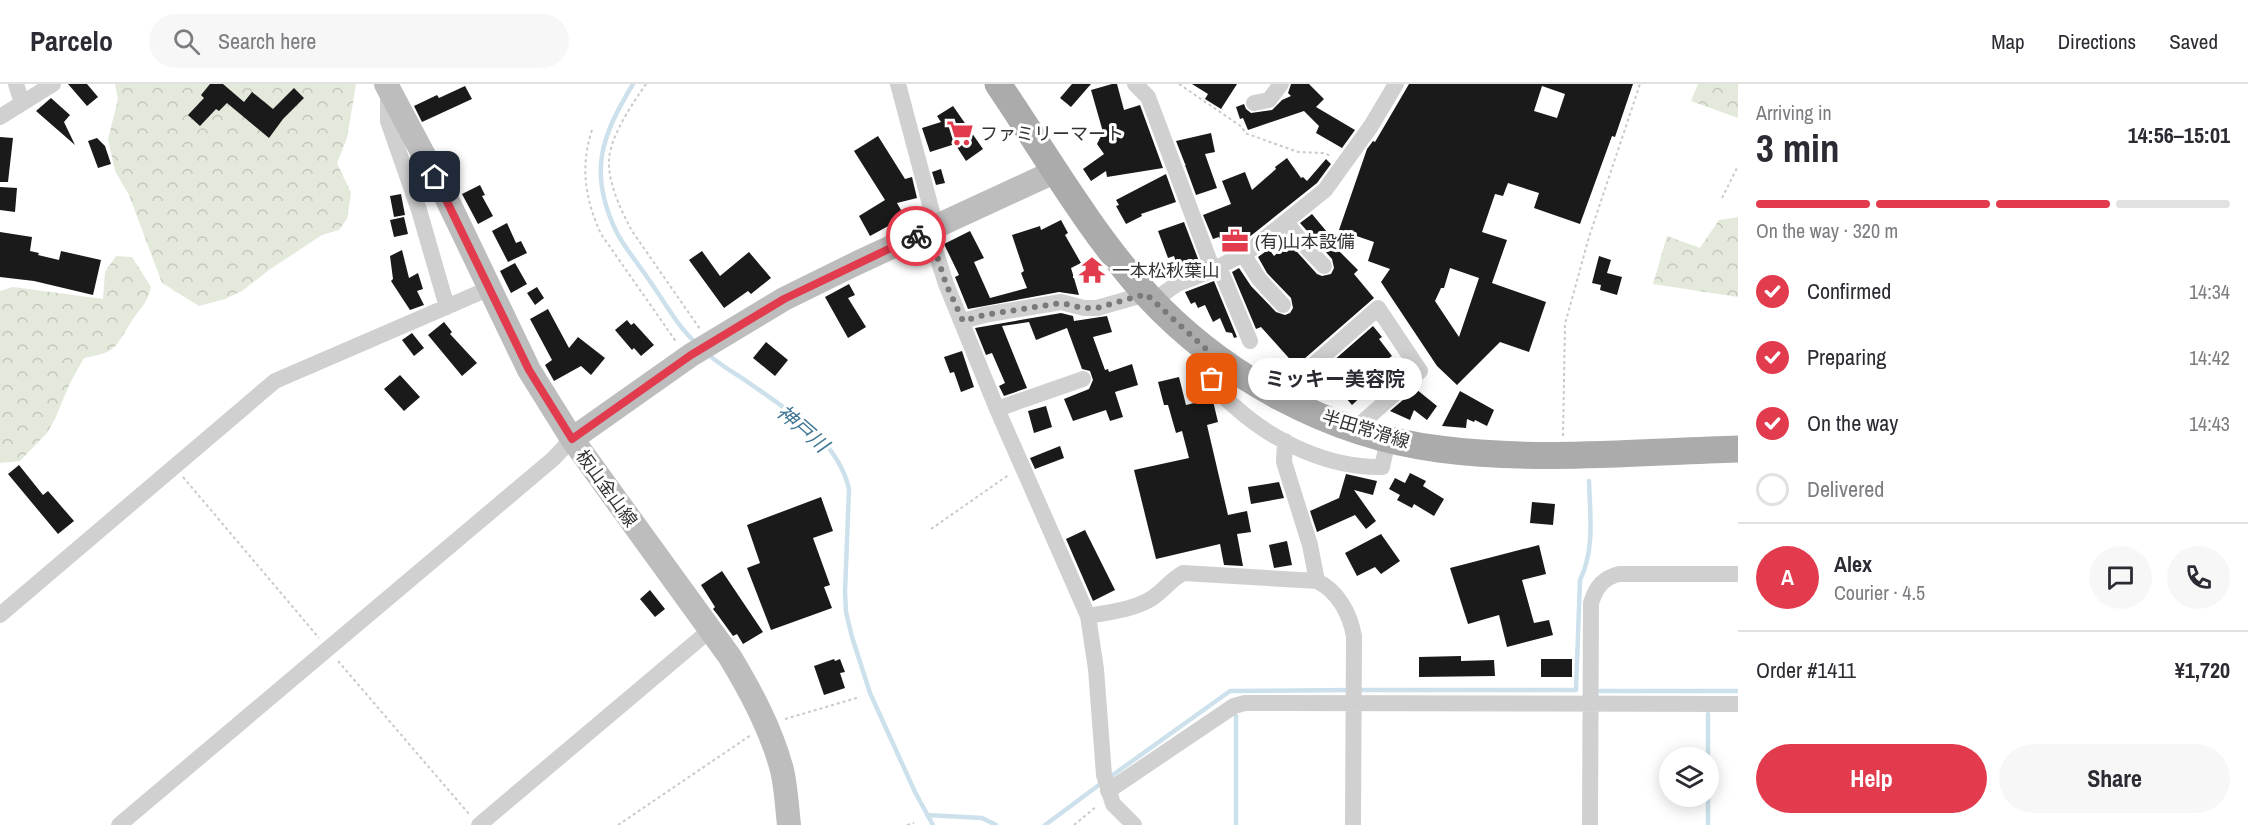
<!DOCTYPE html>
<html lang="en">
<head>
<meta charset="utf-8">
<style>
  :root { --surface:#fff; --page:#f7f7f7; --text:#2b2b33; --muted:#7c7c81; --line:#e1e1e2; --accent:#e33b4e }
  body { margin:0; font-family:"Archivo Narrow","Noto Sans JP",sans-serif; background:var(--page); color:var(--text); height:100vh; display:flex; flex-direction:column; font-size:22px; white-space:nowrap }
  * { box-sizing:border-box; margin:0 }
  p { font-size:20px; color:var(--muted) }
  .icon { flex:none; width:33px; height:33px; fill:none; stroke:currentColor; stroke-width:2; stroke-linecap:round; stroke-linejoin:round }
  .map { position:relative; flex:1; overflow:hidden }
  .details { display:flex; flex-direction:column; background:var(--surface); width:510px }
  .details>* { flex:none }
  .tools { position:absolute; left:1659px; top:663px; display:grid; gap:12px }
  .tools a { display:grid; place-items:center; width:60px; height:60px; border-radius:50%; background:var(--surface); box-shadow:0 3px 15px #0003; font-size:30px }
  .pin { position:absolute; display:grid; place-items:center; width:51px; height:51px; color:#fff; margin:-26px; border-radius:12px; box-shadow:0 3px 9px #0006 }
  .courier { position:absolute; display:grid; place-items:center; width:60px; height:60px; margin:-30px; border:4px solid #e33b4e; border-radius:50%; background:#fff; color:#222; box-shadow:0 2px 8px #0007 }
  .bubble { position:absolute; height:42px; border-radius:21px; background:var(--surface); box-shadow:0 3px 15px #0003; font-size:20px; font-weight:700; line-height:42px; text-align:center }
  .summary em { font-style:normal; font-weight:700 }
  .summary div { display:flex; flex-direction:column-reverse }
  .summary { display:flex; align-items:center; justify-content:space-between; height:102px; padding:0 18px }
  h1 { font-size:39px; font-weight:700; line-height:45px }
  .bar { display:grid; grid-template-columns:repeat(4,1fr); gap:9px 6px; align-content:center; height:72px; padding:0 18px }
  .bar i { height:8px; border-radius:4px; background:var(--line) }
  .bar .current { background:var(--accent) }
  .bar p { grid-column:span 4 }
  .line { display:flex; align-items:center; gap:15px; padding:0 18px; border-top:2px solid var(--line) }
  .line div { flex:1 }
  .round { display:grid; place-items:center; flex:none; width:63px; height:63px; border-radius:32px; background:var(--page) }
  ol { padding:0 18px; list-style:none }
  li { display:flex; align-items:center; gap:18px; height:66px }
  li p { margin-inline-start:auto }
  li .icon { padding:6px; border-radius:50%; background:var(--accent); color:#fff; stroke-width:4 }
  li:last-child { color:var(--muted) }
  li i { width:33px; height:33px; border:3px solid var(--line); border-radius:50% }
  .action { display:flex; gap:12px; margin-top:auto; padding:12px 18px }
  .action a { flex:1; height:69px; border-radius:36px; background:var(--accent); color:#fff; font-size:24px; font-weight:700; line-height:69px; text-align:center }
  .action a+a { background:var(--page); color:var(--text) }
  header { display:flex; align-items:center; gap:36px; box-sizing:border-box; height:84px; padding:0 30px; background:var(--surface); border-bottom:2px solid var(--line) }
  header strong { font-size:28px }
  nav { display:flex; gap:33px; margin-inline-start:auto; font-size:21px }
  .search { width:420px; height:54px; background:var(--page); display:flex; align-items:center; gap:15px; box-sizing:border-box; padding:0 21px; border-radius:33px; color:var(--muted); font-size:22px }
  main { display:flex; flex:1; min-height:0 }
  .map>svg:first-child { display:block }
  .forest { fill:url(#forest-crowns) }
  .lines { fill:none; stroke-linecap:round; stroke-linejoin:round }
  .stream { stroke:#cce1eb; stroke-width:4.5 }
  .building { fill:#1a1a1a; fill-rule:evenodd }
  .path { stroke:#cacaca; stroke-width:2; stroke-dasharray:3 3; stroke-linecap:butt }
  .street { stroke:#d0d0d0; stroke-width:16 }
  .secondary { stroke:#bdbdbd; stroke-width:24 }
  .primary { stroke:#ababab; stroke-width:27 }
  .done { stroke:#7a7a7a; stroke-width:6; stroke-dasharray:0 10.8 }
  .route { stroke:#e33b4e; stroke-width:8 }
  .labels { text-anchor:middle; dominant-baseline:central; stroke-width:6; stroke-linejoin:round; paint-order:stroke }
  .poi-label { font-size:18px; fill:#333; stroke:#fff; text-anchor:start }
  .street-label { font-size:18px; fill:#333; stroke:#fff }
  .water-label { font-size:20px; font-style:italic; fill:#407795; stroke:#fff }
</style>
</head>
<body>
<header>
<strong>Parcelo</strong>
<div class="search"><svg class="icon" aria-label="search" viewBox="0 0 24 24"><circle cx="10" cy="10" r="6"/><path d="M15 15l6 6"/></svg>Search here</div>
<nav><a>Map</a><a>Directions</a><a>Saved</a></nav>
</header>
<main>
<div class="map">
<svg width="1738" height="741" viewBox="0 0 1738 741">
  <defs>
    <pattern id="forest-crowns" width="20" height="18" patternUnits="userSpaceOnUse" patternTransform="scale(1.5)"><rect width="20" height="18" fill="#e3e9db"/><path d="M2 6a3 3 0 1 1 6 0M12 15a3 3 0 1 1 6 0" fill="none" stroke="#c3c8bc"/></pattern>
  </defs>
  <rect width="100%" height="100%" fill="#fff"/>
  <path class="forest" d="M 115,0 L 356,0 L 347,54 L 337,79 L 351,109 L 347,135 L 339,146 L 322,151 L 269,186 L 242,207 L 225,215 L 199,222 L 162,199 L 129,111 L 115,87 L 108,55 L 118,15 Z
    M 1698,0 L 1738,0 L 1738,34 L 1691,17 Z
    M 1738,133 L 1738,213 L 1653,200 L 1667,152 L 1700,164 L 1719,136 Z
    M 116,172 L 132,173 L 151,203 C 147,219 142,222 133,235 C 115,262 119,268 84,274 L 70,299 L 55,335 L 47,349 L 20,377 L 0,379 L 0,207 L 13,203 L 103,215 L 105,188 Z"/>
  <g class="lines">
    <path class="stream" d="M 633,0 C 601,53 588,88 616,147 C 624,163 637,178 647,193 C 663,215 676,241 696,259
      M 707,269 C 719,281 735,289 749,299 C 788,326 838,356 849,405 L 845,508 L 846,528 L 852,553 L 870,609 L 915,708 L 933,741
      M 1358,606 L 1576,606 L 1580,496 C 1595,465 1590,431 1589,397
      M 1600,607 L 1738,607
      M 1233,627 L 1236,632 L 1236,741
      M 1708,674 L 1708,630
      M 1110,693 L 1230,607 L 1350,606
      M 927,731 L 982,734 L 996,741
      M 1045,741 L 1103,698
      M 1708,741 L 1708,712"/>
  </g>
  <path class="building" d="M 68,0 L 87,0 L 98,13 L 87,22 Z
    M 210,0 L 223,0 L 244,18 L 252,8 L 273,25 L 294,4 L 304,14 L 283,35 L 269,54 L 227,19 L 219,27 L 216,25 L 200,42 L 188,31 L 204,14 L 201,11 Z
    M 1072,0 L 1091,0 L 1071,23 L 1060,14 Z
    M 1112,0 L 1117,0 L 1124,26 L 1140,21 L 1163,84 L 1107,93 L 1106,87 L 1091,97 L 1083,85 L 1104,70 L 1097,60 L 1103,48 L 1091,6 Z
    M 1192,0 L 1237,0 L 1221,25 L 1205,15 L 1208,10 Z
    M 1291,0 L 1309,0 L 1324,15 L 1316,23 L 1355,46 L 1342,64 L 1316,49 L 1319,42 L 1304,27 L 1248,46 L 1243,34 L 1240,35 L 1236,23 L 1244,20 L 1246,25 L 1251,29 L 1272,26 L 1282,16 L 1291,12 L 1288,9 Z
    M 1409,0 L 1633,0 L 1615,53 L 1612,52 L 1580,140 L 1534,124 L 1539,109 L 1508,99 L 1503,112 L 1495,110 L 1482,148 L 1507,156 L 1492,199 L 1546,218 L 1529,268 L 1500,258 L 1457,301 L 1437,282 L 1381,198 L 1390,185 L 1368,177 L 1374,158 L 1339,146 L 1367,65 L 1373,57 L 1375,58 ZM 1542,2 L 1565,10 L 1557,34 L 1534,27 ZM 1450,184 L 1479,194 L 1459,253 L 1435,217 L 1441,204 L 1444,204 Z
    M 465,2 L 472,15 L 422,38 L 414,22 L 437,11 L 439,14 Z
    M 51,14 L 70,31 L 64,38 L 75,61 L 36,27 Z
    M 953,22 L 983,65 L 966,77 L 955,60 L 930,68 L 922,44 L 941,38 L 937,32 Z
    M 1211,49 L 1215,68 L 1205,70 L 1217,104 L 1196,111 L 1185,81 L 1186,80 L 1185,80 L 1176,57 Z
    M 878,52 L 905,95 L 912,93 L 917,114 L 897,119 L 905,133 L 870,152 L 859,132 L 885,116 L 854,67 Z
    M 0,53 L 13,54 L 8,98 L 0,98 Z
    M 97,54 L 105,62 L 111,80 L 98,84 L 88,57 Z
    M 1287,74 L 1301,94 L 1303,93 L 1307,97 L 1326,75 L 1331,80 L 1317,99 L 1243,158 L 1227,167 L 1219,153 L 1213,155 L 1203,131 L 1231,120 L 1222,97 L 1245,88 L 1252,106 L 1276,85 L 1275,83 Z
    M 941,85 L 945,99 L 936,101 L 932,88 Z
    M 1166,90 L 1176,118 L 1141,130 L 1142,132 L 1126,140 L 1116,122 L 1119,121 L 1116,116 Z
    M 480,101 L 485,111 L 482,112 L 493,132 L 478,140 L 462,110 Z
    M 0,103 L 17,104 L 15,128 L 0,126 Z
    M 401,110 L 405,131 L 394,133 L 390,112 Z
    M 1312,130 L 1342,166 L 1340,168 L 1358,186 L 1354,190 L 1374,214 L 1296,282 L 1261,243 L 1256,245 L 1232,188 L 1239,184 L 1251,202 L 1276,228 L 1285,231 L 1290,229 L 1293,224 L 1291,214 L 1267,189 L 1258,173 L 1269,165 L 1274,172 L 1289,159 L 1317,190 L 1322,192 L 1331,190 L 1334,184 L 1332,175 L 1300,139 Z
    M 404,133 L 408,150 L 394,153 L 390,136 Z
    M 1061,136 L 1068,149 L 1065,151 L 1081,179 L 1071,184 L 1079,211 L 1059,208 L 968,225 L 955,193 L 959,191 L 944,160 L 970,147 L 984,174 L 974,178 L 990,214 L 1027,204 L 1021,189 L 1024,187 L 1012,151 L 1040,142 L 1041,146 Z
    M 1184,138 L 1200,180 L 1191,183 L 1189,176 L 1177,181 L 1174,172 L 1168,174 L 1158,147 Z
    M 507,139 L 516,159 L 521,157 L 527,169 L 508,178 L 492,147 Z
    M 0,148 L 32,153 L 30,167 L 39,169 L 38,171 L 59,176 L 61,167 L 101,176 L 93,211 L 34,197 L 0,193 Z
    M 402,166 L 409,194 L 418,189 L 423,205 L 417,207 L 424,221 L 410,226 L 391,197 L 393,195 L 390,172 Z
    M 702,167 L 720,192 L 749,168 L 771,194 L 751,210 L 748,207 L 724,224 L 689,176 Z
    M 1599,172 L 1611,176 L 1607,189 L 1622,193 L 1617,211 L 1600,206 L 1601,201 L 1592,199 Z
    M 515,179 L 527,200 L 511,209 L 500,187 Z
    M 1214,197 L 1237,253 L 1234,254 L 1232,249 L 1226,248 L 1220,234 L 1213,238 L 1205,221 L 1198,224 L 1195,218 L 1191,220 L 1185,208 Z
    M 849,200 L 855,211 L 848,214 L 866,243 L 848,254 L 825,213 Z
    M 537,203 L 544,214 L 535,221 L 527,209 Z
    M 548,225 L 569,264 L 578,253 L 605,274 L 591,291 L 581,282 L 554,297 L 545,281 L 552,276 L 530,235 Z
    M 1061,229 L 1073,232 L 1074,237 L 1107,232 L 1112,248 L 1093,253 L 1105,286 L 1108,285 L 1109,288 L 1132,280 L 1138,301 L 1115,308 L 1123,333 L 1110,337 L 1106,326 L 1073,337 L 1064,315 L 1089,305 L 1093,296 L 1090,287 L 1082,285 L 1067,244 L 1036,256 L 1029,238 L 1002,242 L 1027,304 L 1004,312 L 999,302 L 1005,299 L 992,269 L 986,271 L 975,244 Z
    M 627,236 L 631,241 L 634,239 L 654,261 L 641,272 L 634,264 L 632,266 L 615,246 Z
    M 444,238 L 452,248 L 450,250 L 477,279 L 462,292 L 428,251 Z
    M 1373,242 L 1382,253 L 1379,255 L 1392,272 L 1389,274 L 1402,289 L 1389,301 L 1385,296 L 1369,310 L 1366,308 L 1352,321 L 1339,306 L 1333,311 L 1316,292 Z
    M 412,249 L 424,264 L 414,272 L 402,256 Z
    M 766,258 L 788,276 L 775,292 L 753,274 Z
    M 962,267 L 974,303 L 961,308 L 954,288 L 950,289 L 944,273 Z
    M 400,291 L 420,313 L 404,327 L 384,305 Z
    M 1179,293 L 1186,321 L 1211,315 L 1213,317 L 1218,338 L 1207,341 L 1228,431 L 1247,427 L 1251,448 L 1237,450 L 1243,482 L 1224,481 L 1220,460 L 1156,475 L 1134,386 L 1189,374 L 1182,347 L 1176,349 L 1168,321 L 1164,321 L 1158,298 Z
    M 1416,305 L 1437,322 L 1427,336 L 1414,326 L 1410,336 L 1390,327 Z
    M 1460,307 L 1494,326 L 1487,342 L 1475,336 L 1474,338 L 1467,335 L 1466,344 L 1442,342 Z
    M 1046,322 L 1052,343 L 1034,349 L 1028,327 Z
    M 1060,362 L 1064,374 L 1035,385 L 1030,374 Z
    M 19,381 L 43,411 L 48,407 L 74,437 L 58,450 L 8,390 Z
    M 1410,389 L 1426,397 L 1423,402 L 1444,415 L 1434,432 L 1414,420 L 1412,424 L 1397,416 L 1400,411 L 1389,405 L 1395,394 L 1405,399 Z
    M 1346,390 L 1377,397 L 1373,411 L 1354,406 L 1376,437 L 1366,445 L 1355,431 L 1317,448 L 1310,427 L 1339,414 Z
    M 1279,398 L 1284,414 L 1251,420 L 1248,403 Z
    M 821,413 L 833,447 L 813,454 L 830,501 L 824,503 L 832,524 L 771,546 L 747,484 L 760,479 L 747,441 Z
    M 1532,418 L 1555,420 L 1553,441 L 1530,439 Z
    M 1085,446 L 1115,506 L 1093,517 L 1066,455 Z
    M 1381,450 L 1400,477 L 1381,490 L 1375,483 L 1357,492 L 1345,469 Z
    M 1287,457 L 1292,481 L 1274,484 L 1269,461 Z
    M 1539,461 L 1546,490 L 1522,496 L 1534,539 L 1549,536 L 1553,551 L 1507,563 L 1499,531 L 1468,540 L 1450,484 Z
    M 722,487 L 763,548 L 743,560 L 737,550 L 733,552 L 717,530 L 713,525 L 715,523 L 701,501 Z
    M 650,506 L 665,525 L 655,533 L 640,515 Z
    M 1461,572 L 1461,577 L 1494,576 L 1495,592 L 1419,593 L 1419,573 Z
    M 834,575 L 835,577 L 840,575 L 845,588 L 840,589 L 845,604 L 824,611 L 814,582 Z
    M 1541,575 L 1572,575 L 1572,593 L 1541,593 Z"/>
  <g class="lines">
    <path class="path" d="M 646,0 C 633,19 610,52 609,76 C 608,100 621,126 632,147 L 700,245
      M 1179,0 L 1242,43 L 1245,49 L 1298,68 L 1323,69 L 1332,72
      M 592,46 C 580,82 585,115 601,150 L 677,259
      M 1722,114 L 1738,82
      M 1563,352 L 1565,240 L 1589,153 L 1640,0
      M 183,393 L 319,554
      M 931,445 L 1010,390
      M 338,577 L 469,730
      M 785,635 L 860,613
      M 618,741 L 751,651
      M 907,741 L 914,739
      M 1074,741 L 1097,722"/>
    <path class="street" d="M 16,0 L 22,19
      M 898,0 L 936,143
      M 1135,0 L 1148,13 L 1213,186
      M 388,7 L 388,37 L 419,126 L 447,223
      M 1254,19 L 1269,16 L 1281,0
      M 0,33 L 53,0
      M 1286,138 L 1305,162 L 1324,182
      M 929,147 L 946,200 L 997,325 L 1088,532 L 1096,585 L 1104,691 L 1113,720 L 1134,741
      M 1243,170 L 1259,195 L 1283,221
      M 1219,183 L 1250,257
      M 1153,217 L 1177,200 L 1213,186 L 1249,167 L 1325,106 L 1371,42 L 1396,0
      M 963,237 L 984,231 L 1061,218 L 1084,224 L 1097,224 L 1146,210
      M 1207,266 C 1209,280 1210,294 1218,306 C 1221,312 1229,317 1234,322 C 1274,358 1328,384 1382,383 L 1388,356
      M 1283,315 L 1295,297 L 1378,224 L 1420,287 L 1355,345
      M 997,325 L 1083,295
      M 1285,357 L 1284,378 L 1310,461 L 1317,497
      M 0,531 L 275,297 L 488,205
      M 1088,532 C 1108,528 1131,526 1149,516 C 1162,509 1170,496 1183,489 L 1317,497 C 1338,507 1350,530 1354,552 L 1353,741
      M 1108,707 L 1234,622 L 1245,619 L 1738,620
      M 119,741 L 553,375 L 572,355
      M 479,741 L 709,547
      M 1590,741 L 1591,519 C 1596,503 1603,494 1619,490 L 1738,490"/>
    <path class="secondary" d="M 386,0 L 445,111 L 529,286 L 572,355 L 730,573 C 751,608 771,645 782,686 C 786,703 787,723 789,741
      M 572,355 L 691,271 L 784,215 L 857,179 L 1056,87"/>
    <path class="primary" d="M 998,0 C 1046,71 1090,148 1147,211 C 1222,292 1329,351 1439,365 C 1537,378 1639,368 1738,365"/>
  </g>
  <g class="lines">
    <path class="done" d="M 916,152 L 929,147 L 946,200 L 963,237 L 984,231 L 1061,219 L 1083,224 L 1097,224 L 1146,210 L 1207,266 L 1212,295"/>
    <path class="route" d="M 435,93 L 529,286 L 572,355 L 691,271 L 784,215 L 916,152"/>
  </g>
  <defs>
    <symbol id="supermarket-bare" viewBox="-9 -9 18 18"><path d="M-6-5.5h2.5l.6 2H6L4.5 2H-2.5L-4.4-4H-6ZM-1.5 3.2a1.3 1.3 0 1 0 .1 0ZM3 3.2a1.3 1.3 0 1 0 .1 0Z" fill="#e33b4e" stroke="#fff" stroke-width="2.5" paint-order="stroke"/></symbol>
    <symbol id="office-bare" viewBox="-9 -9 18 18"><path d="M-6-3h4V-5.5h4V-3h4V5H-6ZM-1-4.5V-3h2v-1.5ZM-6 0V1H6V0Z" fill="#e33b4e" stroke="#fff" stroke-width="2.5" paint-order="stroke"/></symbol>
    <symbol id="temple-bare" viewBox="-9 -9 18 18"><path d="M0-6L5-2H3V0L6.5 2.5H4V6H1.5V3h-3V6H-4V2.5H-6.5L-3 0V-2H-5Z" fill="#e33b4e" stroke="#fff" stroke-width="2.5" paint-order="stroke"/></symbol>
  </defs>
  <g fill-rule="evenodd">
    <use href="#supermarket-bare" x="941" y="30" width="38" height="38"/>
    <use href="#office-bare" x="1216" y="138" width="38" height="38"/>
    <use href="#temple-bare" x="1073" y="167" width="38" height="38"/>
  </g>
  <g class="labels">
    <g class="poi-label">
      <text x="980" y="49">ファミリーマート</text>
      <text x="1255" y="157">(有)山本設備</text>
      <text x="1112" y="186">一本松秋葉山</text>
    </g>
    <g class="street-label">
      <text transform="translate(1366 345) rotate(17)">半田常滑線</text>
      <text transform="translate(607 404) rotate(54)">板山金山線</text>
    </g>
    <g class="water-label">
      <text transform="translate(803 344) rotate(41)">神戸川</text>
    </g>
  </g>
</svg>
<div class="tools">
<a><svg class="icon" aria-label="layers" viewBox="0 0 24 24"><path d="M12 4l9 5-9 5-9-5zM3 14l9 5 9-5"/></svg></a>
</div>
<div class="pin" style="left:1212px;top:295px;background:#ea580c"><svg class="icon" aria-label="bag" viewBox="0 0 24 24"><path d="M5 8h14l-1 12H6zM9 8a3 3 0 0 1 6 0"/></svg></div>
<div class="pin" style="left:435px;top:93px;background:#1f2937"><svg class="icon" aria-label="home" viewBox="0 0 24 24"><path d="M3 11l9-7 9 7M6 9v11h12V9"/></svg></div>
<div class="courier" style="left:916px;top:152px"><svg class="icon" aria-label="bike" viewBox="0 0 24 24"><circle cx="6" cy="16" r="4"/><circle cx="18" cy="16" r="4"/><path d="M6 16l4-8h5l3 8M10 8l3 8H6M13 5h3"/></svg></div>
<div class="bubble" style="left:1248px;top:274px;width:174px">ミッキー美容院</div>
</div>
<section class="details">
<div class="summary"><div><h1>3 min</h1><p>Arriving in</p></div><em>14:56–15:01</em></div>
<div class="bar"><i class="current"></i><i class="current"></i><i class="current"></i><i></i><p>On the way · 320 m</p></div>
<ol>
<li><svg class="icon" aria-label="check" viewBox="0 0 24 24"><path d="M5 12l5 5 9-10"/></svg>Confirmed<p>14:34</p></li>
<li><svg class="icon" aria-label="check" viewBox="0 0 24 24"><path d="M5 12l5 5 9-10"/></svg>Preparing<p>14:42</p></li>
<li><svg class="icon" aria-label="check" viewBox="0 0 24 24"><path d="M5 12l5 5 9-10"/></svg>On the way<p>14:43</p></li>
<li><i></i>Delivered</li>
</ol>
<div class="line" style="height:108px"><b class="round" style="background:var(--accent);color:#fff">A</b><div><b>Alex</b><p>Courier · 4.5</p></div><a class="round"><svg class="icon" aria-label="chat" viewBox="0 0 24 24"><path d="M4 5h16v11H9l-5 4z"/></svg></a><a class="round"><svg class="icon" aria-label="phone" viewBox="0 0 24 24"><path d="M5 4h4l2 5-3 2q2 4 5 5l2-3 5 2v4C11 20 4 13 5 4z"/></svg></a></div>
<div class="line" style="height:78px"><div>Order #1411</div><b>¥1,720</b></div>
<div class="action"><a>Help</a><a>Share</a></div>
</section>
</main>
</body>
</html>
